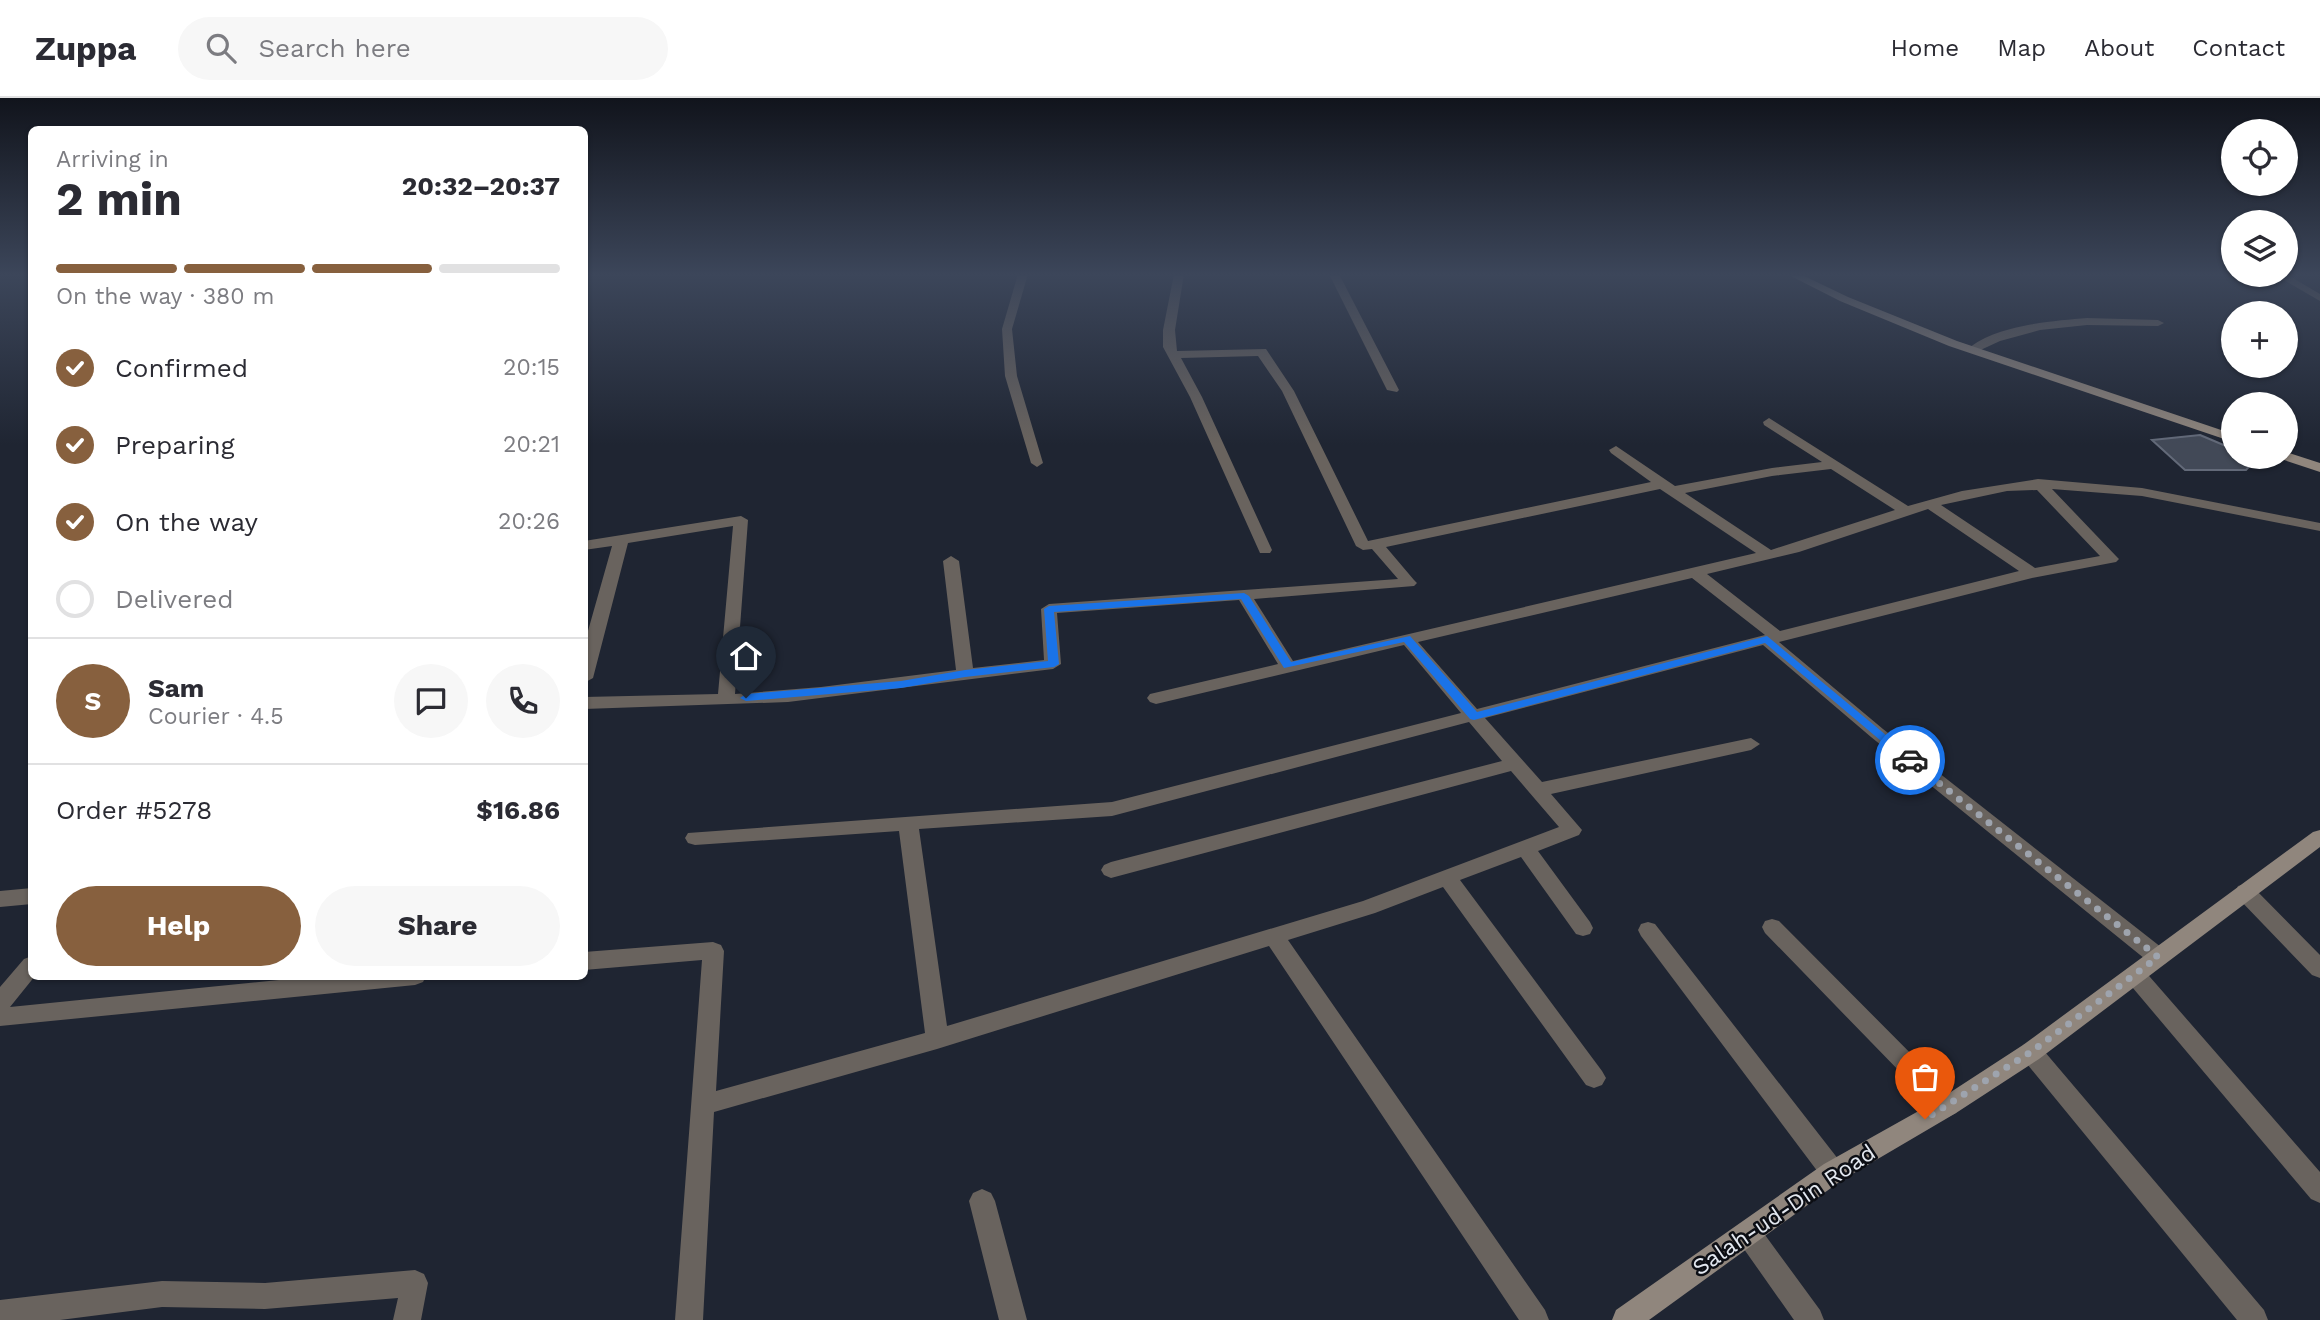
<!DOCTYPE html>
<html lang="en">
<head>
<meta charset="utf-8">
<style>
  :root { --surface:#fff; --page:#f7f7f7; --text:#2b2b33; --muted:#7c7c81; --line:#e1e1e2; --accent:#87603e }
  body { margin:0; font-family:"Work Sans",sans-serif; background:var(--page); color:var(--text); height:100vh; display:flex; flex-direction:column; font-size:26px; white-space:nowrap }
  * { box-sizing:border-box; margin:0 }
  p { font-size:23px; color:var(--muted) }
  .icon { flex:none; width:38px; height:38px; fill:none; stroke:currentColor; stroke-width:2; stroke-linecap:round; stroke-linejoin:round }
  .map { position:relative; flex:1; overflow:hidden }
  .sheet { position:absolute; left:28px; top:28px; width:560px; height:854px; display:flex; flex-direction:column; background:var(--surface); border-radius:10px; box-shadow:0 2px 5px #0004 }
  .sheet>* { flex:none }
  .tools { position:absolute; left:2221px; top:21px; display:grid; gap:14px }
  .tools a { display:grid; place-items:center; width:77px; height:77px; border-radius:50%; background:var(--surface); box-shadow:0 2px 5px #0004; font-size:35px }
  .pin { position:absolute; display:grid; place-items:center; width:60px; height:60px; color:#fff; margin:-72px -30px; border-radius:50% 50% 50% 0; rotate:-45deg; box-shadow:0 0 7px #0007 }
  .pin .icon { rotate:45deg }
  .courier { position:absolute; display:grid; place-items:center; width:70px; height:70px; margin:-35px; border:5px solid #1a73e8; border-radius:50%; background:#fff; color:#222; box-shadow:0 2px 9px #0007 }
  .headline em { font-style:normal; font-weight:700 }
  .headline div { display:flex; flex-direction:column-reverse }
  .headline { display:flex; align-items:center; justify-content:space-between; height:119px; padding:0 28px }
  h1 { font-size:46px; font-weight:700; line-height:52px }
  .bar { display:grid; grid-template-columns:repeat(4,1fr); gap:10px 7px; align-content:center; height:84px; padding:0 28px }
  .bar i { height:9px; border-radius:5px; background:var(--line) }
  .bar .current { background:var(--accent) }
  .bar p { grid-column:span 4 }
  .line { display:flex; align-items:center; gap:18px; padding:0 28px; border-top:2px solid var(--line) }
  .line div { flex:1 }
  .round { display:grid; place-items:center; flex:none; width:74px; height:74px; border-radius:37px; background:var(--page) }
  ol { padding:0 28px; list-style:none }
  li { display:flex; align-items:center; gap:21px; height:77px }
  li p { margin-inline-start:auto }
  li .icon { padding:7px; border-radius:50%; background:var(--accent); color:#fff; stroke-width:4 }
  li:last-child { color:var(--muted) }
  li i { width:38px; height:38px; border:4px solid var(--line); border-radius:50% }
  .action { display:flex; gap:14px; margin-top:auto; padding:14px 28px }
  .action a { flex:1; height:80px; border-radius:42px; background:var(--accent); color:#fff; font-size:28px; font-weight:700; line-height:80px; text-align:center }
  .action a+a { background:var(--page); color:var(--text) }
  header { display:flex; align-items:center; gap:42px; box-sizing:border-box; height:98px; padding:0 35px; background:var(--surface); border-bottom:2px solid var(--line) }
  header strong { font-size:33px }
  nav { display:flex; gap:38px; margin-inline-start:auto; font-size:24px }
  .search { width:490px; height:63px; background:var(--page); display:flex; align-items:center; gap:18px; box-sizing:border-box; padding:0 24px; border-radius:38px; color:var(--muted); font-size:26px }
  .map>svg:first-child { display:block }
  .building { fill:#424957; stroke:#636a79; stroke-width:2 }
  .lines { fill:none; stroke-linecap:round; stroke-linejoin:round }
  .lane { fill:#69635e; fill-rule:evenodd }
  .street { fill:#69635e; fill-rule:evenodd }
  .secondary { fill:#90867d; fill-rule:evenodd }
  .route { fill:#1a73e8 }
  .done { stroke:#9ea4ae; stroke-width:7; stroke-dasharray:0 12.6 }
  .labels { text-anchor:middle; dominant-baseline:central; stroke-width:5; stroke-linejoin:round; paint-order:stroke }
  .near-street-label { font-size:23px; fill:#e3e8f0; stroke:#0c0e14 }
</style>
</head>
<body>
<header>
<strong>Zuppa</strong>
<div class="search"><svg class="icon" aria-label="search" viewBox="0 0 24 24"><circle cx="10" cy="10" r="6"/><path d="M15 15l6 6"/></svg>Search here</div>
<nav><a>Home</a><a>Map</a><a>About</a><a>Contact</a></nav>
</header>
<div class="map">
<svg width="2320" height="1222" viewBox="0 0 2320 1222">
  <rect width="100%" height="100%" fill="#1f2532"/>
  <path class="building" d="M 2200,337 L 2233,351 L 2233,359 L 2257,360 L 2246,372 L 2185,372 L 2152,342 Z"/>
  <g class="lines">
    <path class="lane" d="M 584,176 L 591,176 L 584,184 Z
      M 1018,176 L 1028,176 L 1012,231 L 1017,278 L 1043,365 L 1037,369 L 1031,365 L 1005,278 L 1002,231 Z
      M 1329,176 L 1339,176 L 1399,292 L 1397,294 L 1387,292 Z
      M 2286,176 L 2320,196 L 2320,203 L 2275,177 Z"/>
    <path class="street" d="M 1174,176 L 1184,176 L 1175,232 L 1177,253 L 1266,251 L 1294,293 L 1368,443 L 1651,384 L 1611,355 L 1609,352 L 1616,348 L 1675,388 L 1772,370 L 1822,364 L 1764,327 L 1763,324 L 1769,320 L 1908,408 L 1962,393 L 2038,381 L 2142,390 L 2320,425 L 2320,433 L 2142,398 L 2052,391 L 2116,458 L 2119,461 L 2116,464 L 2032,480 L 1779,544 L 1883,631 L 2166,853 L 2169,859 L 2166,865 L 2158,868 L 2150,865 L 1871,639 L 1763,547 L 1485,620 L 1542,684 L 1751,640 L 1760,646 L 1751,652 L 1551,696 L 1582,732 L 1579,737 L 1538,753 L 1590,824 L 1593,830 L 1590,836 L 1583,838 L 1576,836 L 1521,759 L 1460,782 L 1602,973 L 1606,980 L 1602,987 L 1594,990 L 1586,987 L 1443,789 L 1375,815 L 1288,842 L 1545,1212 L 1549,1222 L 1519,1222 L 1269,848 L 937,951 L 714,1014 L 703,1222 L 675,1222 L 702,862 L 584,872 L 584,854 L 713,844 L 721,847 L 724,853 L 716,993 L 925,935 L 899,733 L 695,747 L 688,745 L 685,740 L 688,735 L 1112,704 L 1461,615 L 1404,547 L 1156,606 L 1150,604 L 1147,600 L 1150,596 L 1278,566 L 1239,502 L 1057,515 L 1061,566 L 1053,571 L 788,604 L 584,611 L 584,599 L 718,596 L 733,428 L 628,445 L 593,580 L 584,585 L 584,547 L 612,448 L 584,452 L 584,443 L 741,418 L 748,422 L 735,596 L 821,589 L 956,572 L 943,463 L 951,458 L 959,463 L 973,570 L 1044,562 L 1041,511 L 1049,506 L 1398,481 L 1372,451 L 1363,452 L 1356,448 L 1282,293 L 1258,258 L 1181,260 L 1202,299 L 1272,452 L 1270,455 L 1260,455 L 1190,299 L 1163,249 L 1163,232 ZM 1831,371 L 1895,412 L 1771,452 L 1685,395 L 1772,378 ZM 1660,391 L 1756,455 L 1293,563 L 1254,501 L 1414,488 L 1417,485 L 1414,482 L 1386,449 ZM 2037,392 L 2100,458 L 2035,470 L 1941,407 L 2007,393 ZM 1928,411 L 2019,473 L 1780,533 L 1707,476 L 1799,454 ZM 1692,480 L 1765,537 L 1477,611 L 1418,544 ZM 1469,624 L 1502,663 L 1111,764 L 1104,767 L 1101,772 L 1104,777 L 1111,780 L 1511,673 L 1559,729 L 1363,803 L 947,928 L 919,731 L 1112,718 Z
      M 2087,220 L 2158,222 L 2164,225 L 2158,228 L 2087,227 L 2040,232 L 2000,243 L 1974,255 L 1968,251 C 1995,227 2052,223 2087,220 Z
      M 2245,786 L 2252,788 L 2320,857 L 2320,880 L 2312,877 L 2238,800 L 2235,794 L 2238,788 Z
      M 32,790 L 32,806 L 0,809 L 0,793 Z
      M 1772,821 L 1779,823 L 1956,1001 L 1960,1008 L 1956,1015 L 1948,1019 L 1940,1015 L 1765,835 L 1762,829 L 1765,823 Z
      M 1648,824 L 1655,826 L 1842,1066 L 1845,1074 L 1842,1082 L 1833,1086 L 1824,1082 L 1641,838 L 1638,832 L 1641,826 Z
      M 32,858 L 32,878 L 35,878 L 10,909 L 319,878 L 426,878 L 423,884 L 415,887 L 0,928 L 0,889 L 24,861 Z
      M 2135,868 L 2143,871 L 2320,1074 L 2320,1105 L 2311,1101 L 2127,883 L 2124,877 L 2127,871 Z
      M 2031,944 L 2039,947 L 2264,1212 L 2268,1222 L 2237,1222 L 2023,961 L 2020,954 L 2023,947 Z
      M 982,1091 L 991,1095 L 995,1103 L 1027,1222 L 999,1222 L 969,1103 L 973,1095 Z
      M 1748,1123 L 1757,1126 L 1820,1212 L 1824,1222 L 1794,1222 L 1739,1144 L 1735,1135 L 1739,1126 Z
      M 415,1172 L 424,1176 L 428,1185 L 421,1222 L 393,1222 L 398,1200 L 265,1211 L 162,1209 L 60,1222 L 0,1222 L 0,1202 L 162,1183 L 265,1185 Z"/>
    <path class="secondary" d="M 1787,176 L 1800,176 L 1848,199 L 1957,243 L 2233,336 L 2233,344 L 1949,248 L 1840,203 Z
      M 2286,354 L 2320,365 L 2320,374 L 2281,361 L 2280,359 L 2286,359 Z
      M 2320,732 L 2320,749 L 2039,961 L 1956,1015 L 1842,1082 L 1649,1222 L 1612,1222 L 1616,1212 L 1824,1066 L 1940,1001 L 2023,947 L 2313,734 Z"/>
  </g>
  <linearGradient id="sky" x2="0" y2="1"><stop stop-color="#11141c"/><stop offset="0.51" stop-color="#3c465a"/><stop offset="1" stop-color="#3c465a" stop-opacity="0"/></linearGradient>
  <rect width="2320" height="347" fill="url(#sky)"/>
  <path class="route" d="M 1244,495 L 1249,498 L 1291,564 L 1410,538 L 1477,614 L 1767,538 L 1916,662 L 1910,666 L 1906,664 L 1765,545 L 1474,622 L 1470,621 L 1404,544 L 1284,570 L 1241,501 L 1054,514 L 1059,566 L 1054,569 L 965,579 L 901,590 L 746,603 L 740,600 L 746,596 L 901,583 L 965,572 L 1048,563 L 1044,511 L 1049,508 Z"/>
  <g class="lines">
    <path class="done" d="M 1910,662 L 2158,859 L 2031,954 L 1925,1021"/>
  </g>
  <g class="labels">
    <g class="near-street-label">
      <text transform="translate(1784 1112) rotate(-34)">Salah-ud-Din Road</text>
    </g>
  </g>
</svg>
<div class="tools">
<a><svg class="icon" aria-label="locate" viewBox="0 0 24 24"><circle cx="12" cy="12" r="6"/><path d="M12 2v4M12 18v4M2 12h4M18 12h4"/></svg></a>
<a><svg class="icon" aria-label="layers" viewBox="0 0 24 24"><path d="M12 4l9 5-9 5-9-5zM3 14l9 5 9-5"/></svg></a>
<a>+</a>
<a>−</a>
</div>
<div class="pin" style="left:1925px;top:1021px;background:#ea580c"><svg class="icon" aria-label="bag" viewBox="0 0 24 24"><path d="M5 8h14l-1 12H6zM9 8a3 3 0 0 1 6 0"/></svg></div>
<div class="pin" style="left:746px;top:600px;background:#1f2937"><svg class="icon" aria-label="home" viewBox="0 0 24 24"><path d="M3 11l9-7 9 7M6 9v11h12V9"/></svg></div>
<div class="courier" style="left:1910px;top:662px"><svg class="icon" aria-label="car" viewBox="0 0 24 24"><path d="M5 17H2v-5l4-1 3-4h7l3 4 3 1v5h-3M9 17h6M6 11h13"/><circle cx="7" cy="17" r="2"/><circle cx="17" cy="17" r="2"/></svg></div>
<section class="sheet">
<div class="headline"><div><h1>2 min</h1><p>Arriving in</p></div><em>20:32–20:37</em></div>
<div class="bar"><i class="current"></i><i class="current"></i><i class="current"></i><i></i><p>On the way · 380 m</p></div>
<ol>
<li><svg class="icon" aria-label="check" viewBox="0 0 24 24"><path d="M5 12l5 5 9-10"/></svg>Confirmed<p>20:15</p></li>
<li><svg class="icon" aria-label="check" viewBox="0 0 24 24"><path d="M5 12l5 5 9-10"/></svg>Preparing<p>20:21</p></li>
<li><svg class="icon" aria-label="check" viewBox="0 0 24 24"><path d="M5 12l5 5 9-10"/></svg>On the way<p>20:26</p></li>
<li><i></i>Delivered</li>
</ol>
<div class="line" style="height:126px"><b class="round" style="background:var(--accent);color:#fff">S</b><div><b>Sam</b><p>Courier · 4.5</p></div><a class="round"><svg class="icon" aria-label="chat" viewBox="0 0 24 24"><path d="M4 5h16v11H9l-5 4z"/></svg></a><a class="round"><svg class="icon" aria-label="phone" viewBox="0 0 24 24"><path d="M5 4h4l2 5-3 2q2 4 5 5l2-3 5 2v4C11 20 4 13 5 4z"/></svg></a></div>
<div class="line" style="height:91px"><div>Order #5278</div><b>$16.86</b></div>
<div class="action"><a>Help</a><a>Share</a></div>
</section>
</div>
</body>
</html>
